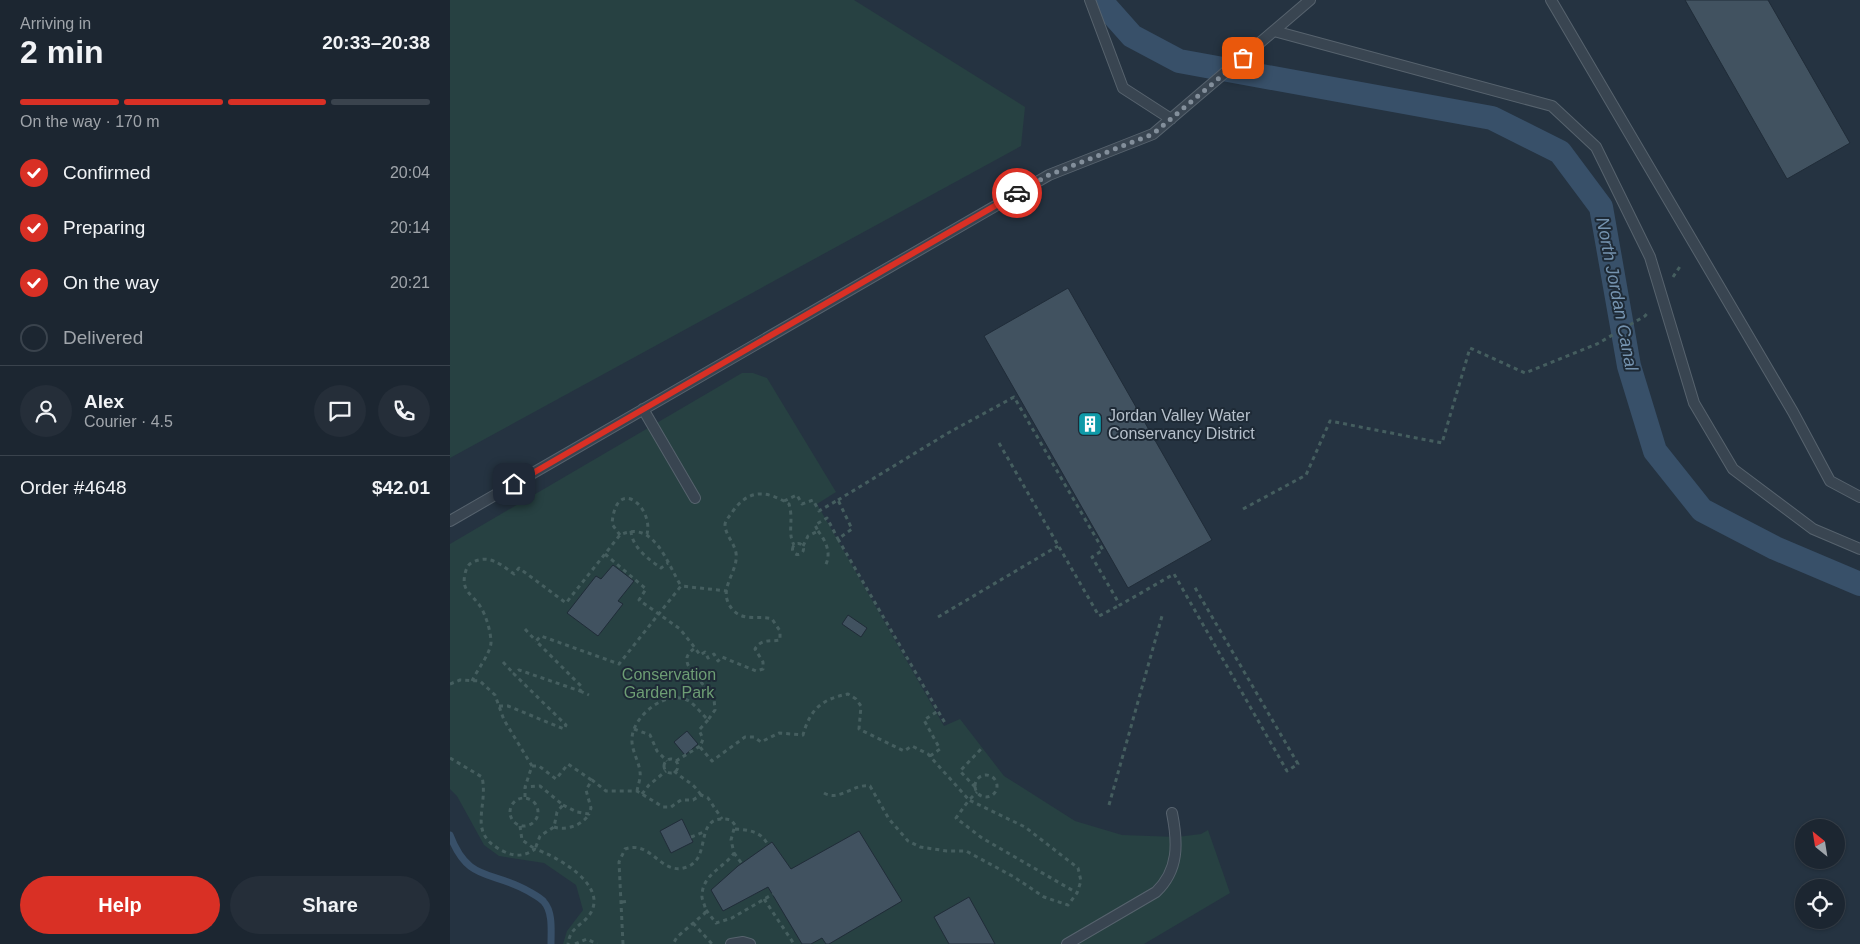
<!DOCTYPE html>
<html lang="en">
<head>
<meta charset="utf-8">
<style>
  :root { --surface:#1c2631; --page:#252e39; --text:#f1f3f6; --muted:#a0a5ab; --line:#3a434d; --accent:#d93025 }
  body { margin:0; font-family:Arial,sans-serif; background:var(--page); color:var(--text); height:100vh; display:flex; flex-direction:column; font-size:19px; white-space:nowrap }
  * { box-sizing:border-box; margin:0 }
  p { font-size:16px; color:var(--muted) }
  .icon { flex:none; width:28px; height:28px; fill:none; stroke:currentColor; stroke-width:2; stroke-linecap:round; stroke-linejoin:round }
  .map { position:relative; flex:1; overflow:hidden }
  .side { display:flex; flex-direction:column; background:var(--surface); width:450px }
  .side>* { flex:none }
  .needle { width:32px; rotate:330deg }
  .tools { position:absolute; left:1345px; top:819px; display:grid; gap:10px }
  .tools a { display:grid; place-items:center; width:50px; height:50px; border-radius:50%; background:var(--surface); box-shadow:0 1px 4px #0004,0 0 0 1px var(--line); font-size:25px }
  .pin { position:absolute; display:grid; place-items:center; width:42px; height:42px; color:#fff; margin:-21px; border-radius:10px; box-shadow:0 2px 8px #0006 }
  .courier { position:absolute; display:grid; place-items:center; width:50px; height:50px; margin:-25px; border:4px solid #d93025; border-radius:50%; background:#fff; color:#222; box-shadow:0 1px 6px #0007 }
  .overview em { font-style:normal; font-weight:800 }
  .overview div { display:flex; flex-direction:column-reverse }
  .overview { display:flex; align-items:center; justify-content:space-between; height:85px; padding:0 20px }
  h1 { font-size:32px; font-weight:800; line-height:38px }
  .bar { display:grid; grid-template-columns:repeat(4,1fr); gap:8px 5px; align-content:center; height:60px; padding:0 20px }
  .bar i { height:6px; border-radius:4px; background:var(--line) }
  .bar .active { background:var(--accent) }
  .bar p { grid-column:span 4 }
  .line { display:flex; align-items:center; gap:12px; padding:0 20px; border-top:1px solid var(--line) }
  .line div { flex:1 }
  .round { display:grid; place-items:center; flex:none; width:52px; height:52px; border-radius:26px; background:var(--page) }
  ol { padding:0 20px; list-style:none }
  li { display:flex; align-items:center; gap:15px; height:55px }
  li p { margin-inline-start:auto }
  li .icon { padding:5px; border-radius:50%; background:var(--accent); color:#fff; stroke-width:4 }
  li:last-child { color:var(--muted) }
  li i { width:28px; height:28px; border:2px solid var(--line); border-radius:50% }
  .cta { display:flex; gap:10px; margin-top:auto; padding:10px 20px }
  .cta a { flex:1; height:58px; border-radius:30px; background:var(--accent); color:#fff; font-size:20px; font-weight:800; line-height:58px; text-align:center }
  .cta a+a { background:var(--page); color:var(--text) }
  main { display:flex; flex:1; min-height:0 }
  .map>svg:first-child { display:block }
  .green { fill:#274142 }
  .lines { fill:none; stroke-linecap:round; stroke-linejoin:round }
  .stream { stroke:#385069; stroke-width:7 }
  .canal { stroke:#385069; stroke-width:24 }
  .building { fill:#415260; stroke:#202c38 }
  .service-casing { stroke:#57636e; stroke-width:12 }
  .path { stroke:#455e5f; stroke-width:3; stroke-dasharray:4 4; stroke-linecap:butt }
  .service { stroke:#394551; stroke-width:10 }
  .done { stroke:#838f9b; stroke-width:5; stroke-dasharray:0 9 }
  .route { stroke:#d93025; stroke-width:6 }
  .labels { text-anchor:middle; dominant-baseline:central; stroke-width:4; stroke-linejoin:round; paint-order:stroke }
  .poi-label { font-size:16px; fill:#b6c0cb; stroke:#1e2a36; text-anchor:start }
  .park-label { font-size:16px; fill:#6d9d74; stroke:#1e2a36 }
  .water-label { font-size:18px; font-style:italic; fill:#7593af; stroke:#1e2a36 }
</style>
</head>
<body>
<main>
<section class="side">
<div class="overview"><div><h1>2 min</h1><p>Arriving in</p></div><em>20:33–20:38</em></div>
<div class="bar"><i class="active"></i><i class="active"></i><i class="active"></i><i></i><p>On the way · 170 m</p></div>
<ol>
<li><svg class="icon" aria-label="check" viewBox="0 0 24 24"><path d="M5 12l5 5 9-10"/></svg>Confirmed<p>20:04</p></li>
<li><svg class="icon" aria-label="check" viewBox="0 0 24 24"><path d="M5 12l5 5 9-10"/></svg>Preparing<p>20:14</p></li>
<li><svg class="icon" aria-label="check" viewBox="0 0 24 24"><path d="M5 12l5 5 9-10"/></svg>On the way<p>20:21</p></li>
<li><i></i>Delivered</li>
</ol>
<div class="line" style="height:90px"><a class="round"><svg class="icon" aria-label="person" viewBox="0 0 24 24"><circle cx="12" cy="8" r="4"/><path d="M4 21q1-7 8-7t8 7"/></svg></a><div><b>Alex</b><p>Courier · 4.5</p></div><a class="round"><svg class="icon" aria-label="chat" viewBox="0 0 24 24"><path d="M4 5h16v11H9l-5 4z"/></svg></a><a class="round"><svg class="icon" aria-label="phone" viewBox="0 0 24 24"><path d="M5 4h4l2 5-3 2q2 4 5 5l2-3 5 2v4C11 20 4 13 5 4z"/></svg></a></div>
<div class="line" style="height:65px"><div>Order #4648</div><b>$42.01</b></div>
<div class="cta"><a>Help</a><a>Share</a></div>
</section>
<div class="map">
<svg width="1410" height="944" viewBox="0 0 1410 944">
  <rect width="100%" height="100%" fill="#253341"/>
  <path class="green" d="M 0,0 L 404,0 L 575,107 L 571,146 L 0,458 Z
    M 292,373 L 303,373 L 317,378 L 386,492 L 367,504 L 494,726 L 510,719 L 554,776 L 625,821 L 672,835 L 727,837 L 751,834 L 758,830 L 780,893 L 694,944 L 113,944 L 117,931 L 133,910 L 126,885 L 94,863 L 49,856 L 34,845 L 7,796 L 0,789 L 0,544 Z"/>
  <g class="lines">
    <path class="stream" d="M 0,835 C 18,883 42,870 78,891 C 83,894 91,898 94,902 C 103,912 101,931 101,944"/>
    <path class="canal" d="M 650,0 L 682,36 L 729,61 L 1042,118 L 1110,152 L 1151,207 L 1179,366 L 1205,451 L 1252,510 L 1325,548 L 1410,584"/>
  </g>
  <path class="building" d="M 1235,0 L 1318,0 L 1400,143 L 1337,179 Z
    M 618,288 L 762,540 L 678,588 L 534,336 Z
    M 163,565 L 184,581 L 168,601 L 173,604 L 148,636 L 117,613 L 146,576 L 151,579 Z
    M 398,615 L 417,628 L 411,637 L 392,624 Z
    M 237,731 L 248,744 L 235,755 L 224,742 Z
    M 232,819 L 243,842 L 221,853 L 210,831 Z
    M 409,831 L 452,901 L 379,944 L 376,944 L 372,938 L 361,944 L 352,944 L 318,887 L 273,911 L 261,890 L 288,866 L 322,842 L 341,869 Z
    M 519,897 L 545,944 L 499,944 L 484,917 Z"/>
  <g class="lines">
    <defs>
      <path id="service" d="M 640,0 L 673,88 L 721,119
        M 1101,0 L 1343,412 L 1380,481 L 1410,497
        M 824,31 L 1102,106 L 1146,147 L 1200,257 L 1244,403 L 1283,469 L 1363,529 L 1410,549
        M 193,409 L 245,498
        M 0,521 L 599,175 L 703,134 L 860,0
        M 281,944 L 293,942 L 300,944
        M 617,944 L 706,892 C 729,870 728,843 722,813"/>
    </defs>
    <use href="#service" class="service-casing"/>
    <path class="path" d="M 1223,277 L 1231,265
      M 549,443 L 649,616 L 670,605
      M 388,500 L 498,433 L 564,397 L 653,550 L 642,557 L 670,605 L 724,574 L 837,771 L 848,764 L 744,586
      M 334,501 L 347,495 L 352,504 L 363,500 L 369,511 L 388,500 L 402,529 L 388,539 L 495,723
      M 793,509 L 856,475 L 880,421 L 992,443 L 1020,348 L 1075,373 L 1147,344 L 1195,316 L 1199,311
      M 181,531 C 182,547 198,559 211,568 L 218,563
      M 368,531 C 376,541 382,554 375,566
      M 170,535 L 162,524 C 166,474 204,508 197,534
      M342.5 549a5.5 5.5 0 1 1 11 0a5.5 5.5 0 1 1-11 0Z
      M 353,546 L 358,536 L 368,531 L 365,525 L 377,518 L 388,539
      M 155,554 L 196,589 L 189,600 L 230,629 L 245,648
      M 488,617 L 608,546
      M 75,629 L 86,641
      M 53,662 L 64,674
      M 22,681 C 27,670 40,654 41,643 C 41,632 36,615 30,606 C 22,594 11,591 15,574 C 16,569 18,564 23,562 C 40,554 51,565 64,574 L 69,568 L 116,603 L 170,535 C 204,519 217,563 231,586
      M 0,684 L 10,680 L 30,681 L 45,695 L 54,720 L 82,766 L 75,787
      M 130,691 L 139,695
      M 49,706 L 58,706 L 114,729 L 116,725 L 64,674 L 69,670 L 130,691 L 132,687 L 86,641 L 91,636 L 169,664 L 231,586 L 277,591
      M 258,720 L 249,730 L 253,739 L 250,747 L 262,761 L 295,737 L 304,737 L 311,742 L 329,733 L 353,735 C 360,710 371,699 398,694 L 406,699 L 411,706 L 409,729 L 454,751 L 462,746 L 478,754 L 519,800 L 527,792
      M 184,729 L 200,735 L 207,751 L 217,761
      M 480,756 L 490,749 L 474,720 L 488,711
      M 0,758 L 32,777 C 39,808 15,834 55,852 C 66,857 75,856 85,849 C 106,856 159,885 140,914 C 132,926 120,927 118,944
      M214 766a7 7 0 1 1 14 0a7 7 0 1 1-14 0Z
      M 226,761 L 250,746
      M 82,766 L 89,766 L 106,779 L 118,764 L 143,781
      M 224,771 C 236,782 242,781 251,795
      M525 786a11 11 0 1 1 22 0a11 11 0 1 1-22 0Z
      M 525,787 L 510,771 L 532,748
      M 187,791 C 188,785 191,778 190,772 C 189,761 181,750 182,738 C 183,716 217,688 239,701 C 246,706 252,714 258,720 L 265,710 L 264,699 L 238,665 C 235,657 238,653 245,648 L 250,655 L 255,652 L 258,658 L 264,654 L 268,661 L 272,657 L 306,671 L 313,669 L 313,662 L 305,649 C 312,638 320,642 330,640 L 330,631 L 322,619 C 309,615 294,622 283,610 C 265,590 289,573 286,553 C 284,542 275,535 275,524 C 276,519 280,516 283,511 C 299,489 316,490 339,504 C 344,521 337,532 344,545
      M 374,793 C 389,802 404,783 420,786 L 439,819 L 458,841 L 470,847 L 497,851 L 516,851 L 564,877 L 594,897 L 618,905 L 627,893 L 631,881 L 628,868 L 575,827 L 519,800 L 506,818 L 532,838 L 627,893
      M 192,794 L 199,785 L 216,771
      M60 812a14 14 0 1 1 28 0a14 14 0 1 1-28 0Z
      M 113,805 L 127,812 L 139,814 L 141,808 L 136,790 L 142,780 L 156,791 L 187,791 L 213,807 L 221,807 L 231,800 L 243,800 L 251,795 L 258,798 L 272,819
      M 659,805 L 712,616
      M 70,826 L 72,840 L 85,849 L 90,836 L 104,827 L 107,812 L 113,805 L 90,786 L 75,787 L 75,799
      M 104,827 C 116,831 133,825 139,814
      M 285,829 C 299,830 311,831 318,845
      M 241,837 L 254,832
      M 284,853 L 292,864
      M 314,899 L 344,944
      M 172,902 L 179,901
      M 256,910 L 266,923 L 282,918 L 323,894
      M 243,923 L 262,944
      M 125,944 L 137,939 L 147,944
      M 173,944 L 169,862 L 175,849 C 203,839 212,881 241,865 C 261,853 244,812 281,820 L 285,825 L 281,840 L 284,853 C 274,868 254,873 252,894 C 251,901 257,906 255,913 L 227,937 L 223,944"/>
    <use href="#service" class="service"/>
  </g>
  <g class="lines">
    <path class="done" d="M 567,193 L 599,175 L 703,134 L 793,58"/>
    <path class="route" d="M 64,484 L 567,193"/>
  </g>
  <defs>
    <symbol id="building-square" viewBox="-11 -11 22 22"><rect x="-9" y="-9" width="18" height="18" rx="4" fill="#0f9aa8" stroke="#1e2a36"/><path d="M-4-6H4V6H1V3H-1V6H-4ZM-2.5-4.3h1.7v1.8h-1.7ZM.8-4.3h1.7v1.8H.8ZM-2.5-1h1.7V.8h-1.7ZM.8-1h1.7V.8H.8Z" fill="#fff"/></symbol>
  </defs>
  <g fill-rule="evenodd">
    <use href="#building-square" x="626" y="410" width="28" height="28"/>
  </g>
  <g class="labels">
    <g class="poi-label">
      <text x="658" y="415">Jordan Valley Water<tspan x="658" dy="18">Conservancy District</tspan></text>
    </g>
    <g class="park-label">
      <text x="219" y="674">Conservation<tspan x="219" dy="18">Garden Park</tspan></text>
    </g>
    <g class="water-label">
      <text transform="translate(1167 294) rotate(79)">North Jordan Canal</text>
    </g>
  </g>
</svg>
<div class="tools">
<a><svg class="needle" viewBox="-14 -14 28 28"><path d="M0-13l5 13h-10z" fill="#e53935"/><path d="M0 13l5-13h-10z" fill="#a0a5ab"/></svg></a>
<a><svg class="icon" aria-label="locate" viewBox="0 0 24 24"><circle cx="12" cy="12" r="6"/><path d="M12 2v4M12 18v4M2 12h4M18 12h4"/></svg></a>
</div>
<div class="pin" style="left:793px;top:58px;background:#ea580c"><svg class="icon" aria-label="bag" viewBox="0 0 24 24"><path d="M5 8h14l-1 12H6zM9 8a3 3 0 0 1 6 0"/></svg></div>
<div class="pin" style="left:64px;top:484px;background:#1f2937"><svg class="icon" aria-label="home" viewBox="0 0 24 24"><path d="M3 11l9-7 9 7M6 9v11h12V9"/></svg></div>
<div class="courier" style="left:567px;top:193px"><svg class="icon" aria-label="car" viewBox="0 0 24 24"><path d="M5 17H2v-5l4-1 3-4h7l3 4 3 1v5h-3M9 17h6M6 11h13"/><circle cx="7" cy="17" r="2"/><circle cx="17" cy="17" r="2"/></svg></div>
</div>
</main>
</body>
</html>
